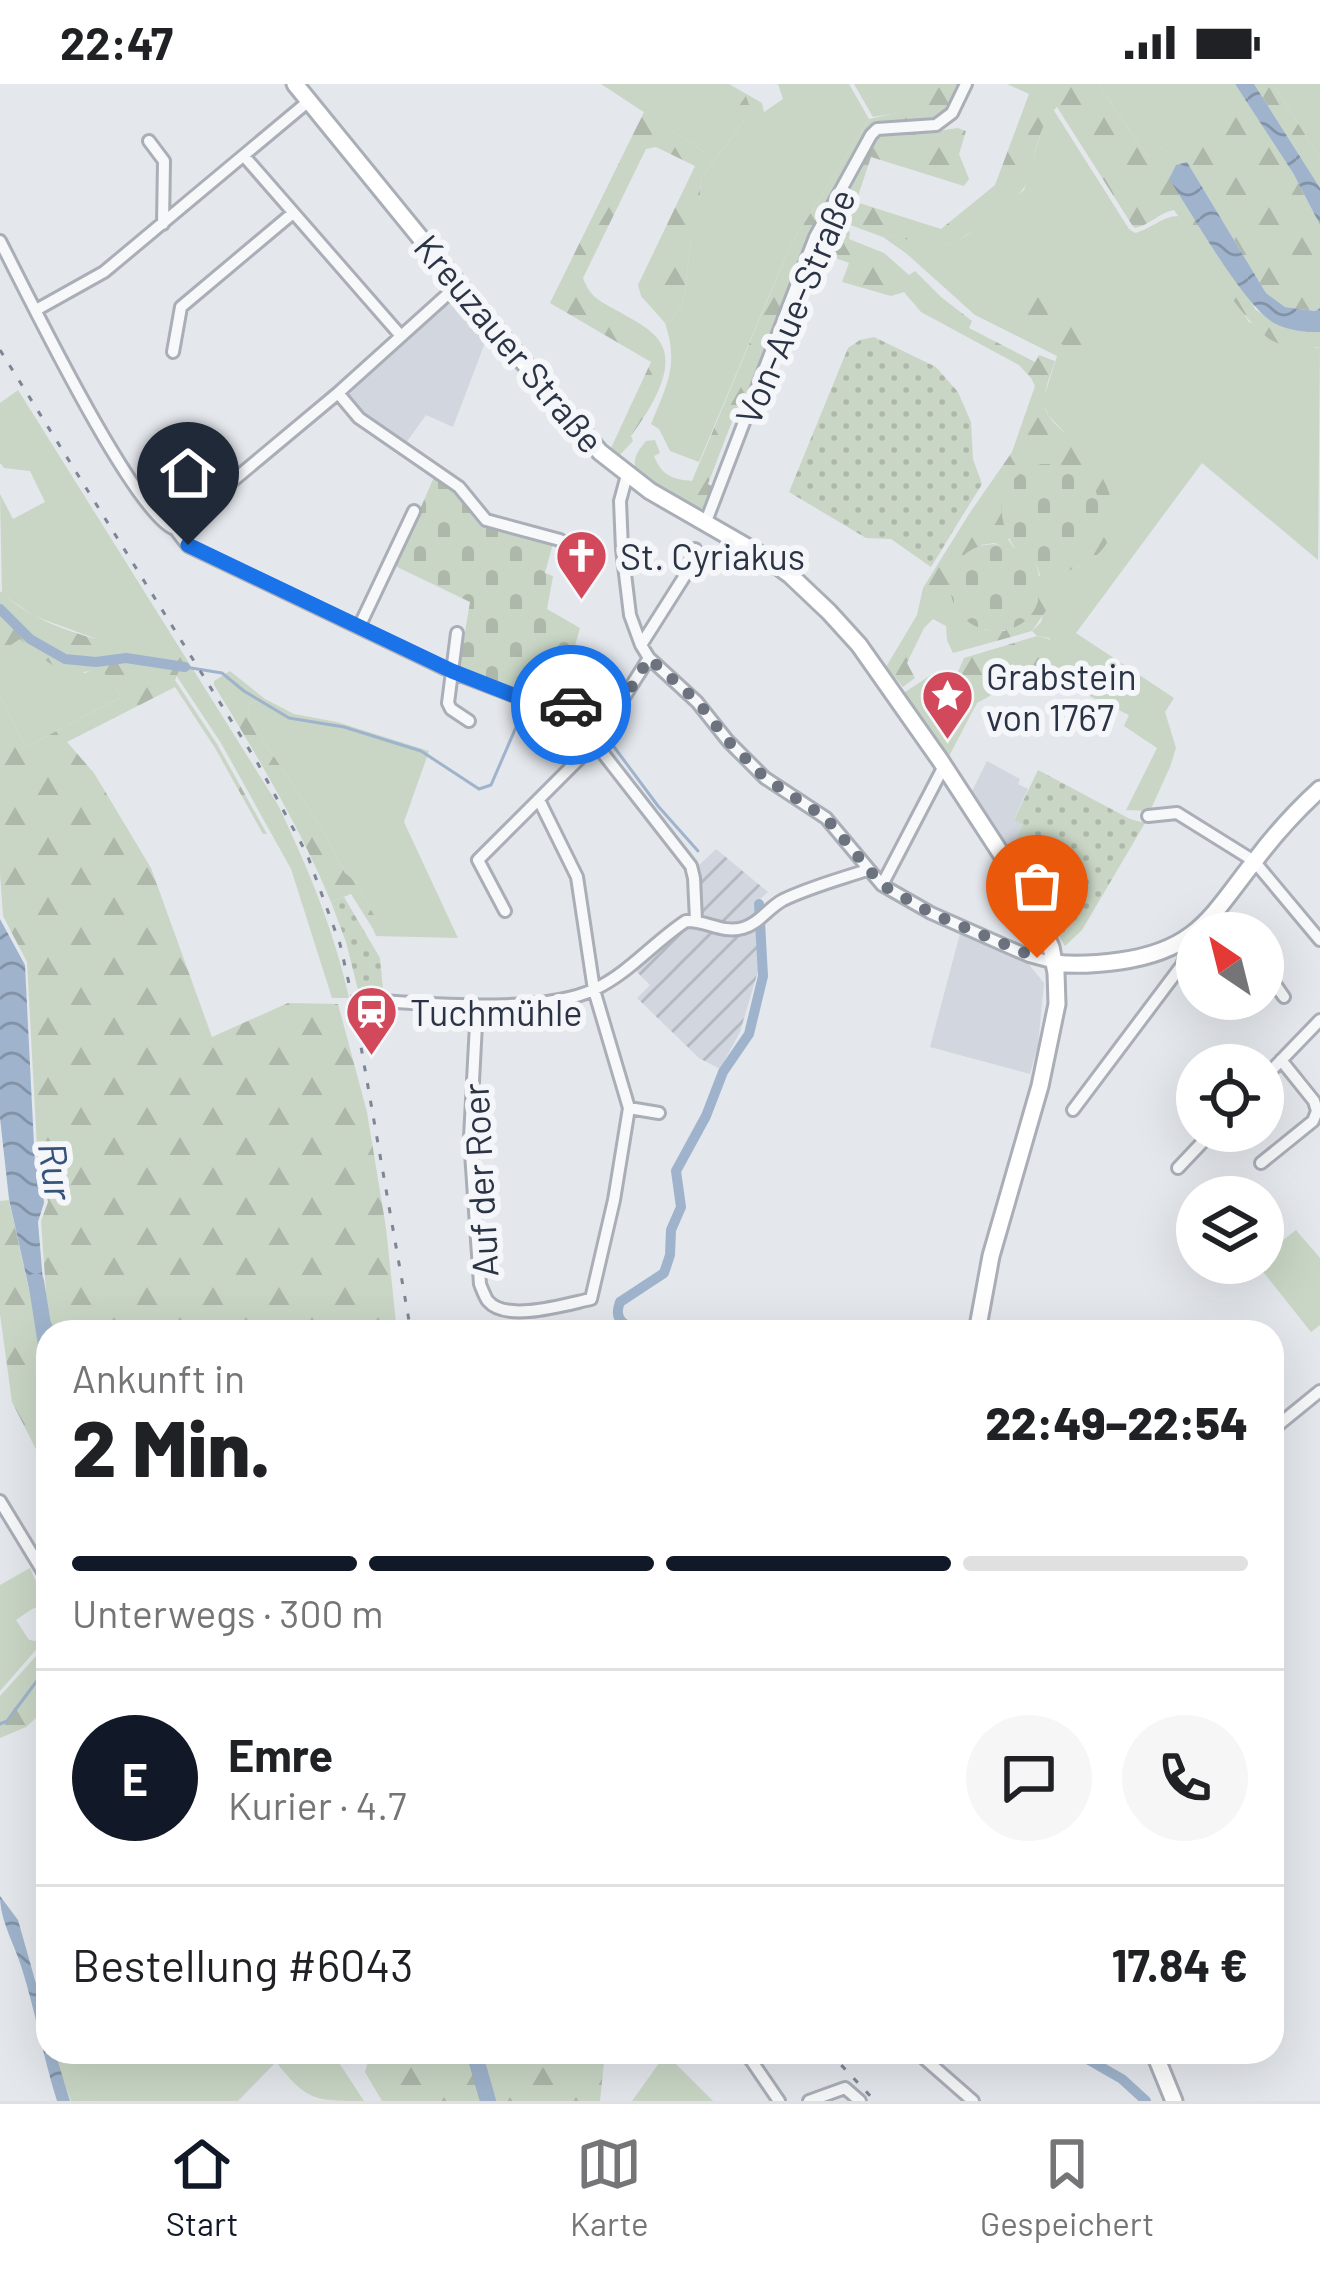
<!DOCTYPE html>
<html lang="de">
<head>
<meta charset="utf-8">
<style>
  :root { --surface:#fff; --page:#f6f6f6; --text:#202124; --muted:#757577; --line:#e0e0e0; --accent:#111827 }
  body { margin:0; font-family:Barlow,sans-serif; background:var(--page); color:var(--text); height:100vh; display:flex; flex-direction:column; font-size:45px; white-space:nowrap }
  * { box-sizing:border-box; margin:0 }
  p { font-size:39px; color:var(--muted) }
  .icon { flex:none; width:66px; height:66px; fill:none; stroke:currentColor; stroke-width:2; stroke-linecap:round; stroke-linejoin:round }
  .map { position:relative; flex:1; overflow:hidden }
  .drawer { position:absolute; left:36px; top:1236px; width:1248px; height:744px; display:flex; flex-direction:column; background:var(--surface); border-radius:36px; box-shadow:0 12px 48px #0002 }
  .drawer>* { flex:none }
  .needle { width:78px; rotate:325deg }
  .controls { position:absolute; left:1176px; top:828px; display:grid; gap:24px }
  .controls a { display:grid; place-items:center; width:108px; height:108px; border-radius:50%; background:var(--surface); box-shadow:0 12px 48px #0002; font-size:60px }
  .pin { position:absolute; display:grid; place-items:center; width:102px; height:102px; color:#fff; margin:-123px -51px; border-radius:50% 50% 50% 0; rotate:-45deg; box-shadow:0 0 12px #0007 }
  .pin .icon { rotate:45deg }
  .courier { position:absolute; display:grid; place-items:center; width:120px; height:120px; margin:-60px; border:9px solid #1a73e8; border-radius:50%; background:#fff; color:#222; box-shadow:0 3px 15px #0007 }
  .overview em { font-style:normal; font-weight:800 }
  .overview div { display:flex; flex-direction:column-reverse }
  .overview { display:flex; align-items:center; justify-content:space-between; height:204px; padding:0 36px }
  h1 { font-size:78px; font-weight:800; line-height:90px }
  .bar { display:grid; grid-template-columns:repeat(4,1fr); gap:18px 12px; align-content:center; height:144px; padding:0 36px }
  .bar i { height:15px; border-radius:9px; background:var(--line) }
  .bar .active { background:var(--accent) }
  .bar p { grid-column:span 4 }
  .line { display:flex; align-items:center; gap:30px; padding:0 36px; border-top:3px solid var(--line) }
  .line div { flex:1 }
  .round { display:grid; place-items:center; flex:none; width:126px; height:126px; border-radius:63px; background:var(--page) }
  .status { display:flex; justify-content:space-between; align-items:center; height:84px; padding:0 60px; background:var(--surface); direction:ltr }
  .status svg { height:33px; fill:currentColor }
  .dock { display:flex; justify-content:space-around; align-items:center; height:168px; border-top:3px solid var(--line); background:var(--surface); font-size:33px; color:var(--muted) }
  .dock a { display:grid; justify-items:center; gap:6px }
  .dock .active { color:var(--accent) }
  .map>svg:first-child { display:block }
  .built { fill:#d2d6de }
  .industrial { fill:url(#industrial-furrows) }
  .green { fill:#c9d6c5 }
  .forest { fill:url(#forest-firs); fill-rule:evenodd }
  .cemetery { fill:url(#cemetery-stones) }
  .park { fill:url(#park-dots) }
  .water { fill:url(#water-waves) }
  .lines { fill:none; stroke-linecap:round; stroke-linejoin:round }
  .stream { stroke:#9fb4cc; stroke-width:3 }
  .canal { stroke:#9fb4cc; stroke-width:10 }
  .river { stroke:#9fb4cc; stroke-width:16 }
  .street-casing { stroke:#a9aeb7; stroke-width:16 }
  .secondary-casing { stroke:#a9aeb7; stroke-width:21 }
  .street { stroke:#f7f8fa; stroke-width:10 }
  .secondary { stroke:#fff; stroke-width:15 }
  .rail { stroke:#7d8696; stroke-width:3; stroke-dasharray:6 12; stroke-linecap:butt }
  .done { stroke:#6c737f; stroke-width:12; stroke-dasharray:0 21.6 }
  .route { stroke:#1a73e8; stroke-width:15 }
  .labels { text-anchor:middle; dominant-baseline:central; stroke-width:12; stroke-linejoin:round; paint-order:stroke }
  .street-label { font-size:36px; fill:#2b3445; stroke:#f4f6f9 }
  .poi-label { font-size:36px; fill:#2b3445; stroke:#f4f6f9; text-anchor:start }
  .water-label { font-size:39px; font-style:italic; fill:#34527a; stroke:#f4f6f9 }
</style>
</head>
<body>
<div class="status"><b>22:47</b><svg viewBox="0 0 49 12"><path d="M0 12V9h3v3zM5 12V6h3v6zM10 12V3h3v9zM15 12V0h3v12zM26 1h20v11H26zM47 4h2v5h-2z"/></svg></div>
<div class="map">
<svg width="1320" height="2017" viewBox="0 0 1320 2017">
  <defs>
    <pattern id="industrial-furrows" width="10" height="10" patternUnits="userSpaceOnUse" patternTransform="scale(3)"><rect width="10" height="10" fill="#d2d6de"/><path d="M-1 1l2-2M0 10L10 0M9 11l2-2" fill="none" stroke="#b4b8c0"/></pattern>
    <pattern id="forest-firs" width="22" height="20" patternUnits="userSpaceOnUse" patternTransform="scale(3)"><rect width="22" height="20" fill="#c9d6c5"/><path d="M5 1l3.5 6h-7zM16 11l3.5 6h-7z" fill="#adb8ab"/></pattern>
    <pattern id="cemetery-stones" width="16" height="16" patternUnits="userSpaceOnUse" patternTransform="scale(3)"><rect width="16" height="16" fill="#c9d6c5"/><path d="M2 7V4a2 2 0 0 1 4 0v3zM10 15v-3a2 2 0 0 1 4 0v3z" fill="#adb8ab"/></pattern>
    <pattern id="park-dots" width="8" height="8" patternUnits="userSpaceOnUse" patternTransform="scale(3)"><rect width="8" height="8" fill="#c9d6c5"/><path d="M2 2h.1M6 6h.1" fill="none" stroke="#adb8ab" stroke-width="1.8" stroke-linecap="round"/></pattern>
    <pattern id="water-waves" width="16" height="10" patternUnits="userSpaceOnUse" patternTransform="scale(3)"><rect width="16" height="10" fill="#9fb4cc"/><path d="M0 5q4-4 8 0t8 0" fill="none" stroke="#8293a7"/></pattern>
  </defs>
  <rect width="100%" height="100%" fill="#e4e7ec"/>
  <path class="built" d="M 452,215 L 486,256 L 453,343 L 426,331 L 406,359 L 353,320 L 347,312 Z
    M 987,677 L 1020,695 L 1018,700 L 1028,705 L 1014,735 L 1024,741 L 1010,769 L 970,711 Z
    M 961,846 L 1027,878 L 1044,899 L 1038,961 L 1030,990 L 930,963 Z"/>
  <path class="industrial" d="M 716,765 L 768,808 L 760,815 L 754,831 L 761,877 L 740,948 L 720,985 L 699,974 L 637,914 L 650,901 L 636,887 L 686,843 L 702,844 L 696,784 Z"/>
  <path class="green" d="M 601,0 L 729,0 L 762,19 L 764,28 L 783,15 L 778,0 L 849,0 L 869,35 L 790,162 L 699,378 L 670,367 L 659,345 L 651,340 C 667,301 679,281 665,239 L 674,233 L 683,219 L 691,159 L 691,127 L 700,113 L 701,94 L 745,35 L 706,69 Z
    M 854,0 L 906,0 L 917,26 L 873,33 Z
    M 1098,0 L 1206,0 L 1222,24 L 1148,73 Z
    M 1273,0 L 1320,0 L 1320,74 Z
    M 1053,25 L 1129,145 L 1135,149 C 1151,145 1163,132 1178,132 L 1249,238 L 1316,264 L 1320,263 L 1318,476 L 1202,379 L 1076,549 L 1174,614 L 1165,628 L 1176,664 L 1170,683 L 1150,727 L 1126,726 L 1157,664 L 1124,642 L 1129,631 L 1075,605 L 1081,592 L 1049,554 L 1037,552 L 1032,547 L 1041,538 L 1054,491 L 1080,482 L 1065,349 L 1048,331 L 1043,316 L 1057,272 L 975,231 L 907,170 L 883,153 L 890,151 L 934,161 L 949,160 L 967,151 L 1024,106 L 1043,41 Z
    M 18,306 L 278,721 C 308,784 334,846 349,914 L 332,914 L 291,785 L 221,659 L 176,591 L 110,560 L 34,532 L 2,510 L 0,410 L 13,435 L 45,418 L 30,387 L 4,384 L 0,379 L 0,319 Z
    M 20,554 L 46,576 L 85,589 L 100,582 L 121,613 L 26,663 L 0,611 L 0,568 Z
    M 265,615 L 294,630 L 337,638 L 429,667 L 404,738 L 458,854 L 376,852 L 373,845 L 379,841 L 355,797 L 345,789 L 319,740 L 249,635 L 250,620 Z
    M 1296,1146 L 1320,1174 L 1320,1241 L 1311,1248 L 1256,1179 L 1263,1179 L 1263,1172 Z
    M 30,1484 L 43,1513 L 48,1514 L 48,1519 L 32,1525 L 16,1536 L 29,1556 L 36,1557 L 48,1549 L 48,1552 L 0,1607 L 0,1501 Z
    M 53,1968 L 332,1968 L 364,2017 C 315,2017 307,2017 276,1978 L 238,2017 L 71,2017 Z
    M 667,1968 L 684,1968 L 676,1980 L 713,2017 L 632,2017 Z"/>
  <path class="forest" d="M 906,0 L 963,0 L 944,30 L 924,38 L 931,48 L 958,44 L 966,47 L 959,70 L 969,95 L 964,102 L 871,73 L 856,118 L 941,145 L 995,101 L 1029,10 L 1007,0 L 1098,0 L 1148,73 L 1221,24 L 1206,0 L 1235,0 L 1293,89 L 1320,141 L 1320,224 L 1315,227 L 1285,223 L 1266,209 L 1187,78 L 1255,225 C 1277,241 1293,248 1320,248 L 1320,263 C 1304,265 1288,265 1273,257 C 1242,241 1196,158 1174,126 C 1160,128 1150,141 1135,144 L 1132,141 L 1057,23 C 1036,43 1036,74 1026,100 C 1020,115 962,158 945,161 C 928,163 907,155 890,151 L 883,153 L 823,131 L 750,311 L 743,309 L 708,400 L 715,404 L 707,422 L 699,426 C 684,419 639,398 635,383 C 633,373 640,364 646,357 L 655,356 L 660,369 L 654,372 C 662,392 672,395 692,397 L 790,162 L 869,35 L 916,25 Z
    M 1254,0 L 1273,0 L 1320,74 L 1320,104 Z
    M 746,12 L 749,21 L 745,35 L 701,94 L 700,113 L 691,128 L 691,159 L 683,219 L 674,233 L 665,239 L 641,212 L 638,201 L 695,82 L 656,63 L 646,65 L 583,194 C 591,216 603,218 623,230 C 635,237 652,245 660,258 C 678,285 647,330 631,352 L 633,357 L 619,372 L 611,364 L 651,278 L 550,219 L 644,28 L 706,69 Z
    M 834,143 L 850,148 L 849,155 L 884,169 L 909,191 L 915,187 L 941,213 L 972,237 L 969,244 L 1035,278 L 1039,271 L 1055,277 C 1050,293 1039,315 1048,331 C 1056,343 1071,353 1081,364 C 1107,391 1131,441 1097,471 C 1085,482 1069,486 1054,491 L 1054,515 L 1032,547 L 953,569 L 947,556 L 946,542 L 933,535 L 924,544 L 907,579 L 915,594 L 903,603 L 886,583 L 917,531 L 923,504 L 969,430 L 1012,368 L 1035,302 L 1031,294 L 1019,281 L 921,228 L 904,208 L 891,212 L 842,198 L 849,179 L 814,166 L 823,146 ZM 1096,408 L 1100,423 L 1100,438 L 1036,480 L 1040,491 L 1005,547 L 984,546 L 981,461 L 994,459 L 1015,465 L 1008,455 Z
    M 1037,207 L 1062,218 L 1077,241 L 1101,262 L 1101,275 C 1078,274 1028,243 1020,221 L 1028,211 Z
    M 0,507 C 45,551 125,562 185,573 L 175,596 L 217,660 L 267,750 L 263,750 L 215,664 L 175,603 L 67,658 L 94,689 L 151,784 L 212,953 L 288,919 L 338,920 L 367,1028 L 386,1144 L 397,1248 L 48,1249 L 42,1218 L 46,1208 L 41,1137 L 48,1118 L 42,1088 L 38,1082 L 27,878 L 3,832 L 0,790 L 0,611 L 26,663 L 121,613 L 100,583 C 64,599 47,577 20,555 L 0,568 Z
    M 1037,552 C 1062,556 1068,572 1081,593 L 1073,609 L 1012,580 L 997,608 L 977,619 L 947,676 L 902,610 L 931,591 L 933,594 L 930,608 L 939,615 L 951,604 L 964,574 Z
    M 230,587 L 265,615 L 250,620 L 249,635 L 319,740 L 345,789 L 355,797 L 380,842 L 373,845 L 351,810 L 331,818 C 299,741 257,672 214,601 L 214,597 Z
    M 9,1116 L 30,1210 L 40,1225 L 48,1291 L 48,1389 L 12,1318 L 0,1230 L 0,1117 Z
    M 48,1559 L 48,1623 L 26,1643 L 0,1654 L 0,1612 Z
    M 371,1968 L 605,1968 L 600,2017 L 382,2017 L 365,1988 Z"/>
  <path class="cemetery" d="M 1041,380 C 1051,380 1060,379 1070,383 C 1109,398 1110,457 1073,475 C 1060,481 1049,479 1036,480 C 1061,557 960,570 950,506 C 948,494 954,481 963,472 C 978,458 997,458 1015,464 C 993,431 996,393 1041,380 Z
    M 435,391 L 463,413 L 474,434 L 484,441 L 553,459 L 545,489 L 553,492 L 547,525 L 580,544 L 568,587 L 555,583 L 548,611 C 517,608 488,596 459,584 L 470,518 L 395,482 Z"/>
  <path class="park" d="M 874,253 L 936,283 L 958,308 L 971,338 L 973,375 L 982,400 L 931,483 L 891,455 L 866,454 L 789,408 L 848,264 L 860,256 Z
    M 1038,686 L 1130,735 L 1145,739 L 1082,846 L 1065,862 L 1010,769 L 1023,741 L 1014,736 Z
    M 344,813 L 380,874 L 383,905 L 358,906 L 346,858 L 331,818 Z"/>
  <path class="water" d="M 1235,0 L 1254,0 L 1320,104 L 1320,141 L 1293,89 Z
    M 1187,78 L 1266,209 L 1285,223 L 1315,227 L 1320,224 L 1320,248 C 1304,248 1289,247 1274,239 C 1243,221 1192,129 1169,95 L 1176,81 Z
    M 0,835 L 25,881 L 35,1081 L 42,1093 L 44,1119 L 38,1138 L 44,1209 L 39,1218 L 30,1209 L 9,1115 L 0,1034 Z
    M 0,1812 L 18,1836 L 48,1942 L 48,1968 L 55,1968 L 70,2017 L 57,2017 C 43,1973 36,1929 22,1885 C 15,1861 0,1837 0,1812 Z"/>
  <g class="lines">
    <path class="stream" d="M 185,583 L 222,589 L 244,607 L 289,634 L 344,643 L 421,667 L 479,705 L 491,701 L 520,634 C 560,623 564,623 599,645
      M 606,652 L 658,722 L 698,767
      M 0,1640 L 7,1637 L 48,1582"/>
    <path class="canal" d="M 0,525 L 30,555 L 65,575 L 96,578 L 126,574 L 185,583
      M 643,1248 C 627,1242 612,1238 620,1218 L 664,1189 L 670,1171 L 671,1146 L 681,1123 L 676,1087 L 706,1032 L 723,988 L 749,950 L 763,892 L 759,820
      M 1075,1968 L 1122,1995 L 1146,2017"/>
    <path class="river" d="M 36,1197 L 48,1273
      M 474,1968 L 488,2017"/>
    <defs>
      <path id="street" d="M 149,57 L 164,77 L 163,140
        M 244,72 L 401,252
        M 0,157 C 25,205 135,433 175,445 L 188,462 L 452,588 L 533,619 L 552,617 L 566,619 L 609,640
        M 36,226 L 104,188 L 310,16
        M 173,268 L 181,223 L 293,129
        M 338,309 L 359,334 L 459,403 L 486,436 L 560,456
        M 627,391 L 620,417 L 622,465 L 630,531 L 641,561 L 649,574 L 697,618 L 728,657 L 765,694 L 826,734 L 882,801 L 931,829 L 1029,872 L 1055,879
        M 705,440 L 815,153 L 871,51 L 877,45 L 936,41 L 952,29 L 966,0
        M 175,445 L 338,309 L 459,200
        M 359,543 L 414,427
        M 457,549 L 448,619 L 451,625 L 469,637
        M 641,561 L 686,490 L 695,465
        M 595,659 L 691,782 L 694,794 L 696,836
        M 1148,732 L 1177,729 L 1254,777 L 1320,856
        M 882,801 L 944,682
        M 505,827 L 478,776 L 595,659 L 649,574
        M 1217,829 L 1234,849
        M 1263,883 L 1284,913
        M 379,917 C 436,920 545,930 595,905 C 629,889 654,858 686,837 C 706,836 722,850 743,844 C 760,839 768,824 783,816 C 810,803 840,795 867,786
        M 477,921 L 470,1054 L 480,1200 C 481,1203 486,1215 488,1217 C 506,1239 567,1220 591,1215 L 614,1116 L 629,1024 L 594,906 L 577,793 L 539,716
        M 1263,995 L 1320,936
        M 629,1024 L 659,1029
        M 1073,1026 L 1182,881 L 1189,863 L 1186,855
        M 1261,1079 L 1313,1037 L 1317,1027 L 1314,1017 L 1281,976
        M 1178,1084 L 1213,1047
        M 1272,1346 L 1320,1307
        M 0,1417 L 48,1496
        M 743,1968 L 751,1976 L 779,2017
        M 917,1968 L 973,2017
        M 809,2017 L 845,2004 L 860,2017"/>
      <path id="secondary" d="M 295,0 L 484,232 L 600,368 L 650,407 L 768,475 L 790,491 L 829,528 L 859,561 L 940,676 L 1026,808 L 1051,863 L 1056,889 L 1057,920 L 1040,1002 L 991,1172 L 977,1248
        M 1055,879 C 1077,882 1098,880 1120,877 C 1199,866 1212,830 1257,774 C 1276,749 1297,726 1320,705
        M 1154,1968 L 1174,2017"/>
    </defs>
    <use href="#street" class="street-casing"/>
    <use href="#secondary" class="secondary-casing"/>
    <use href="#street" class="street"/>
    <use href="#secondary" class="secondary"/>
    <path class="rail" d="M 0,266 L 257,678 L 307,770 L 340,860 L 353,917 L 411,1248
      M 829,1968 L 875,2017"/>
  </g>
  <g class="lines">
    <path class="done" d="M 571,621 L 609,640 L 649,574 L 698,618 L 728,657 L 765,694 L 826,734 L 882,801 L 931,829 L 1037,874"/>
    <path class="route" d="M 188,461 L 452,587 L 533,619 L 552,616 L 571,621"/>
  </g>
  <defs>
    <symbol id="church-pin" viewBox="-11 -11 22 30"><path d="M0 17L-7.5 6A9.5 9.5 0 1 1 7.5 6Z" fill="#d1495b" stroke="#f4f6f9"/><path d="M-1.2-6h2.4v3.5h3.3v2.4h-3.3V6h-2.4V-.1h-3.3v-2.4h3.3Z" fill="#fff"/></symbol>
    <symbol id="sight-pin" viewBox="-11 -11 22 30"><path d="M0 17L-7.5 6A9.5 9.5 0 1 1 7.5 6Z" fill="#d1495b" stroke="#f4f6f9"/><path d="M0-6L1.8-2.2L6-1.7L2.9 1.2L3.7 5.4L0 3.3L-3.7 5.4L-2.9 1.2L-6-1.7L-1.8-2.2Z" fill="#fff"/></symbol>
    <symbol id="station-pin" viewBox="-11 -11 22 30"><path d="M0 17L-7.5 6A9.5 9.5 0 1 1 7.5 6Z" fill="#d1495b" stroke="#f4f6f9"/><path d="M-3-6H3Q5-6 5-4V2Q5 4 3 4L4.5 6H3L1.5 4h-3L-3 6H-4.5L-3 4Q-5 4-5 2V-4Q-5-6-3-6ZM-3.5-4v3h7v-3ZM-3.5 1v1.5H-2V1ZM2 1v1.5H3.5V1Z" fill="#fff"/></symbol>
  </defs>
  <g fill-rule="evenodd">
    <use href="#church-pin" x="552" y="442" width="59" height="81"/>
    <use href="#sight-pin" x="918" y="582" width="59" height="81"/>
    <use href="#station-pin" x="342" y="898" width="59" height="81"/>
  </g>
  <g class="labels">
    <g class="street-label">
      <text transform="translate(794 222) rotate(-67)">Von-Aue-Straße</text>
      <text transform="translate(510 259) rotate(50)">Kreuzauer Straße</text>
      <text transform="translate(479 1096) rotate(-93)">Auf der Roer</text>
    </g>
    <g class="poi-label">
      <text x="620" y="471">St. Cyriakus</text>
      <text x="986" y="591">Grabstein<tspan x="986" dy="41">von 1767</tspan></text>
      <text x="410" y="927">Tuchmühle</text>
    </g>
    <g class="water-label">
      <text transform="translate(57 1087) rotate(82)">Rur</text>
    </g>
  </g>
</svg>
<div class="controls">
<a><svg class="needle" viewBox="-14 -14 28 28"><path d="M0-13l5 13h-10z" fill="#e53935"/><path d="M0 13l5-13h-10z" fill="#757577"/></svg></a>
<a><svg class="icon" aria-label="locate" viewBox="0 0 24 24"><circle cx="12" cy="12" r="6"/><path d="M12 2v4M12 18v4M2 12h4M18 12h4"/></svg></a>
<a><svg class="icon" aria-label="layers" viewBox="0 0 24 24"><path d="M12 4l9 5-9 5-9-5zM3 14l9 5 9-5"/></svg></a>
</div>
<div class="pin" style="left:1037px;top:874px;background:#ea580c"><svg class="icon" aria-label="bag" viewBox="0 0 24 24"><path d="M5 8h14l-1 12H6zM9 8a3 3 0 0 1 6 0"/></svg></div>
<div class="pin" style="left:188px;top:461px;background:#1f2937"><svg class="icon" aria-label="home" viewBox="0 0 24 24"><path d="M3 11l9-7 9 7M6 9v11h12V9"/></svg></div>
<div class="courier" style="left:571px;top:621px"><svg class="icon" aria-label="car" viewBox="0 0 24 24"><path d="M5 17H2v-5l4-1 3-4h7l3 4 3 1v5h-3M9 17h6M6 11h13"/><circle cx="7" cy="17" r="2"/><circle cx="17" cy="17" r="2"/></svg></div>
<section class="drawer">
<div class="overview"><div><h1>2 Min.</h1><p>Ankunft in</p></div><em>22:49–22:54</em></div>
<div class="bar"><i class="active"></i><i class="active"></i><i class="active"></i><i></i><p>Unterwegs · 300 m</p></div>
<div class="line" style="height:216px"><b class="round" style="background:var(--accent);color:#fff">E</b><div><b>Emre</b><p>Kurier · 4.7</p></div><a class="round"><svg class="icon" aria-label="chat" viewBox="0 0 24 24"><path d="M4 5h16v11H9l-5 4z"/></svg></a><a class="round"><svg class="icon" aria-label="phone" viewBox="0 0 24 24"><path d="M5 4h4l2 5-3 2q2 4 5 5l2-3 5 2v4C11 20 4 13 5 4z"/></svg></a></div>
<div class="line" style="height:156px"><div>Bestellung #6043</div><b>17.84 €</b></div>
</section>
</div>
<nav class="dock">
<a class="active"><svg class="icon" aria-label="home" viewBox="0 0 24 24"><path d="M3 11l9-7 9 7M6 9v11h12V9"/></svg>Start</a>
<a><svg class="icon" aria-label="map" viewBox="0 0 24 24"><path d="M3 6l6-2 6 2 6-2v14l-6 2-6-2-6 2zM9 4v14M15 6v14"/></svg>Karte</a>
<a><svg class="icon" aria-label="saved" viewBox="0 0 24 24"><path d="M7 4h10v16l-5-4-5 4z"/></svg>Gespeichert</a>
</nav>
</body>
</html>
